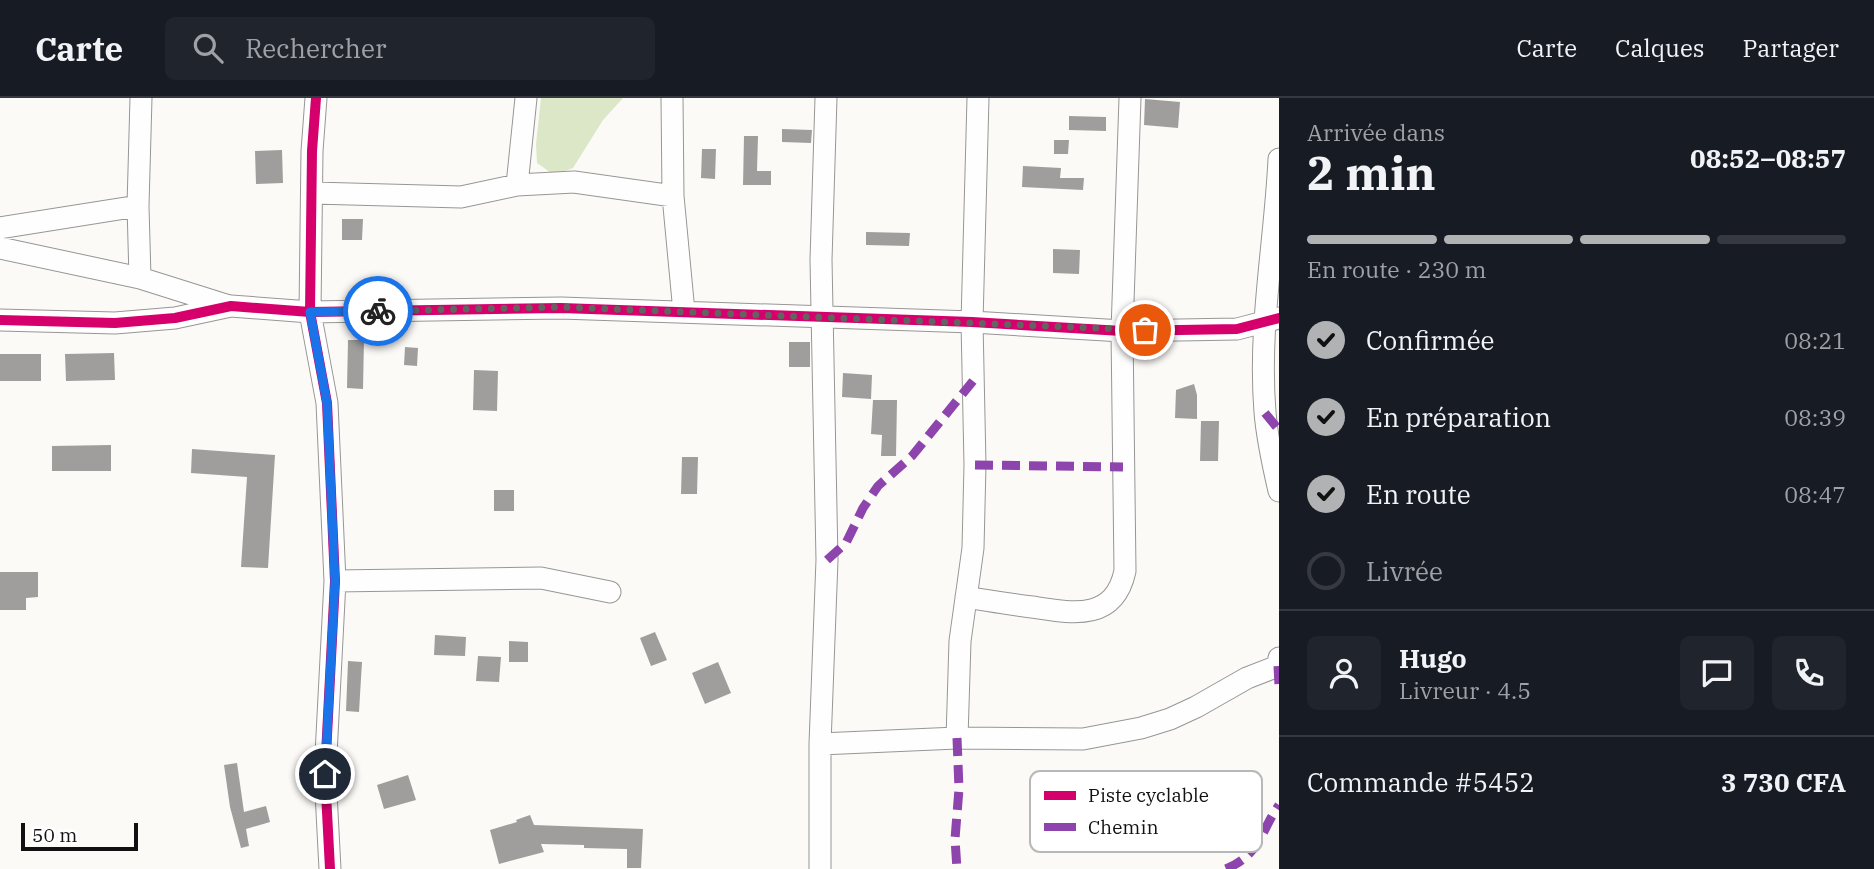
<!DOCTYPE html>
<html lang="fr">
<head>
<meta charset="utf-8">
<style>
  :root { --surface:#171b24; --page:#20242c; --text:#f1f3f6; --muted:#9ea1a6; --line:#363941; --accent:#b1b2b3 }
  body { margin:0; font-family:"IBM Plex Serif",serif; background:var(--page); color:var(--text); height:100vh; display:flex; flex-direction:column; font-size:26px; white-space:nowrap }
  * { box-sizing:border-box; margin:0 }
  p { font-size:23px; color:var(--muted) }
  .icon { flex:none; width:38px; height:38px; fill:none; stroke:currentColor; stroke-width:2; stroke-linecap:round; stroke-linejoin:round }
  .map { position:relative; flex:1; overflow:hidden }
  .sheet { display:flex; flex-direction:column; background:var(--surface); width:595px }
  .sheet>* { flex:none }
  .scale { position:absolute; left:21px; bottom:18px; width:117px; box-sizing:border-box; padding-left:7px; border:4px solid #111; border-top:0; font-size:19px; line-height:24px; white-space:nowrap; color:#111; -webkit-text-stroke:5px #fff; paint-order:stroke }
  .pin { position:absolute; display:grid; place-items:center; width:60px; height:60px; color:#fff; margin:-30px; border:4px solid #fff; border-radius:50%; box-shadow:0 2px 7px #0007 }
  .courier { position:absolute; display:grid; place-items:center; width:70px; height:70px; margin:-35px; border:5px solid #1a73e8; border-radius:50%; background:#fff; color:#222; box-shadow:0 2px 9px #0007 }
  .headline em { font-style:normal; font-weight:700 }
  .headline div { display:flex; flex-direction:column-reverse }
  .headline { display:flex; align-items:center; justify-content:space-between; height:119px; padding:0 28px }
  h1 { font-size:46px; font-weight:700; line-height:52px }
  .bar { display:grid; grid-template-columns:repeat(4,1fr); gap:10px 7px; align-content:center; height:84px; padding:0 28px }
  .bar i { height:9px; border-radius:5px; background:var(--line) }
  .bar .active { background:var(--accent) }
  .bar p { grid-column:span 4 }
  .line { display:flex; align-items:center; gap:18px; padding:0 28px; border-top:2px solid var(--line) }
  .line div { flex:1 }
  .round { display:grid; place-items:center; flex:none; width:74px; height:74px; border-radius:10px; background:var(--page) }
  ol { padding:0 28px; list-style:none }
  li { display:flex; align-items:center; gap:21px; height:77px }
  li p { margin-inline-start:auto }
  li .icon { padding:7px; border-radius:50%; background:var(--accent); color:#111; stroke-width:4 }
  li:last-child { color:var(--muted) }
  li i { width:38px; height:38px; border:4px solid var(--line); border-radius:50% }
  header { display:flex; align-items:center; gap:42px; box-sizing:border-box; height:98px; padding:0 35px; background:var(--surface); border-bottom:2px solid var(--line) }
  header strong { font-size:33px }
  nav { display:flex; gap:38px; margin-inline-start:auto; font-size:24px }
  .search { width:490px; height:63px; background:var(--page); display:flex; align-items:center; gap:18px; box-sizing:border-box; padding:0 24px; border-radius:10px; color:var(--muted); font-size:26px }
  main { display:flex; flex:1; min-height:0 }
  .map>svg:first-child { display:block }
  .forest { fill:#dce7c8 }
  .building { fill:#a09e9c }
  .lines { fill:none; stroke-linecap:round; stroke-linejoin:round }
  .minor-casing { stroke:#979695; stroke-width:23 }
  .minor { stroke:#fffefe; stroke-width:21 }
  .quiet { stroke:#8e44ad; stroke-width:9; stroke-dasharray:18 9; stroke-linecap:butt }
  .cycleway-casing { stroke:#fff; stroke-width:15 }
  .cycleway { stroke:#d6006c; stroke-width:10 }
  .done { stroke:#636362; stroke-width:7; stroke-dasharray:0 12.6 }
  .route { stroke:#1a73e8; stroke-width:9 }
  .key { fill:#fff; stroke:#b8b8b8; stroke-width:2 }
  .key-label { font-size:19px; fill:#111 }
</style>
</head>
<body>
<header>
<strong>Carte</strong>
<div class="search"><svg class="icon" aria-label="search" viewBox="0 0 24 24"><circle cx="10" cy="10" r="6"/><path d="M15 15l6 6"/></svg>Rechercher</div>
<nav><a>Carte</a><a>Calques</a><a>Partager</a></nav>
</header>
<main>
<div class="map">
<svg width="1279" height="771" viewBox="0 0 1279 771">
  <rect width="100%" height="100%" fill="#fcfaf7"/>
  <path class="forest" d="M 541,0 L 623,0 L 603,22 L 573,70 L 554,77 L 537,65 L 536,46 Z"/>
  <path class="building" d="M 1145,1 L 1180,4 L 1178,30 L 1144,27 Z
    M 1069,18 L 1106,19 L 1106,33 L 1069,32 Z
    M 782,31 L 812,32 L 811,45 L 782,44 Z
    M 744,38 L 758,38 L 757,73 L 771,73 L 771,87 L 743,87 Z
    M 1054,42 L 1069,42 L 1068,56 L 1054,56 Z
    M 702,51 L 716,51 L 715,81 L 701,80 Z
    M 282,52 L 283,85 L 256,86 L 255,53 Z
    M 1023,68 L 1061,70 L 1060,80 L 1084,80 L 1083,92 L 1022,89 Z
    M 342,121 L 363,121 L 362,142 L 342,142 Z
    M 866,134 L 910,135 L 909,148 L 866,147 Z
    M 1053,151 L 1080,152 L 1079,176 L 1053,175 Z
    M 348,242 L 364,242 L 363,291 L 347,290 Z
    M 789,244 L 810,244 L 810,269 L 789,269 Z
    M 405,249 L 418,250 L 417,268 L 404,267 Z
    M 114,255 L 115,282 L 66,283 L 65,256 Z
    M 0,256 L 41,256 L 41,283 L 0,283 Z
    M 474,272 L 498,273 L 497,313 L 473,312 Z
    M 843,275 L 872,277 L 871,301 L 842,299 Z
    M 1194,286 L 1197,297 L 1197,321 L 1175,320 L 1176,292 Z
    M 873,302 L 897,302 L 896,358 L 881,358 L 882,337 L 871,336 Z
    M 1201,323 L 1219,323 L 1218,363 L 1200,363 Z
    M 111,347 L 111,373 L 52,373 L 52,348 Z
    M 192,351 L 275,357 L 268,470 L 241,469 L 247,379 L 191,375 Z
    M 682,359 L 698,359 L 697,396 L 681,396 Z
    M 494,392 L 514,392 L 514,413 L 494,413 Z
    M 0,474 L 38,474 L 38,499 L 26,500 L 26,512 L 0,512 Z
    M 655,534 L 667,562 L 651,568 L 640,540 Z
    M 435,537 L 466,539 L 465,558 L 434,557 Z
    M 509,543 L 528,544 L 528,564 L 509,564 Z
    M 478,558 L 501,559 L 499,584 L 476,583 Z
    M 348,563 L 362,564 L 359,614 L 346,613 Z
    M 718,564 L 731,595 L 705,606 L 692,575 Z
    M 237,665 L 244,714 L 266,708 L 270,724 L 246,731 L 249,748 L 241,750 L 230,709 L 224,667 Z
    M 408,677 L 416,702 L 384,711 L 377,687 Z
    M 530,717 L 534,727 L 643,731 L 641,770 L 627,770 L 627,751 L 584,750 L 584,747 L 541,746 L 544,754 L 499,766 L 490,732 L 517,724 L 516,722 Z"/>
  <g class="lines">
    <defs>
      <path id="minor" d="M 316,0 L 312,53 L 310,214 L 327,305 L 335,483 L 325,676 L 330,771
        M 672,0 L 673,98 L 684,214
        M 1279,61 C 1275,145 1258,229 1265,314 C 1267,340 1273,367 1279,393
        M 517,87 L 526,0
        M 313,95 L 461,99 L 517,87 L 574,84 L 673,98
        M 0,130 L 138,108
        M 0,150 L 140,180 L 229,208
        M 140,180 L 138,108 L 141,0
        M 0,222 L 115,225 L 175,220 L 231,208 L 310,214 L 561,210 L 972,224 L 1122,233 L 1237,231 L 1279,220
        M 335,483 L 541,480 L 610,494
        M 966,499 C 988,503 1010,506 1032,509 C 1072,515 1114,524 1125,473 L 1122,233 L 1130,0
        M 957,640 L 960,543 L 973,450 L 975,367 L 972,224 L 978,0
        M 820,646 L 957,640 L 1083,641 L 1141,630 L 1170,621 L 1196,609 L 1247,580 L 1278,568 L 1279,560
        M 820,771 L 820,646 L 827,462 L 821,162 L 826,0"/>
    </defs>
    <use href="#minor" class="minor-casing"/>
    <use href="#minor" class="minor"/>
    <path class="quiet" d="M 1265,315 L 1279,332
      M 975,367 L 1123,369
      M 827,462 L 846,445 L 863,410 L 878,388 L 912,358 L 973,283
      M 1278,568 L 1279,587
      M 957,640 L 959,691 L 955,741 L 957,771
      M 1226,771 C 1261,756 1260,734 1279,707"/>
    <defs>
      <path id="cycleway" d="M 316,0 L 312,53 L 310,214 L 327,305 L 335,483 L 325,676 L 330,771
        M 0,222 L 115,225 L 175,220 L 231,208 L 310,214 L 561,210 L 972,224 L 1122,233 L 1237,231 L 1279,220"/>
    </defs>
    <use href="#cycleway" class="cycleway-casing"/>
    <use href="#cycleway" class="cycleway"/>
  </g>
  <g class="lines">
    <path class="done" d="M 378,213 L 561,209 L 1145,232"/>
    <path class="route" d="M 325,676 L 335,483 L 327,305 L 310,214 L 378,213"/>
  </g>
  <rect x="1030" y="673" width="232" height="81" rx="10" class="key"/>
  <rect x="1044" y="693" width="32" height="9" fill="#d6006c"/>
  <rect x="1044" y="725" width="32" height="8" fill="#8e44ad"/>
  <g class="key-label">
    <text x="1088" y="704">Piste cyclable</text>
    <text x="1088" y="736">Chemin</text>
  </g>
</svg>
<div class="scale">50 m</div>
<div class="pin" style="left:1145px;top:232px;background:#ea580c"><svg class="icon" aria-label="bag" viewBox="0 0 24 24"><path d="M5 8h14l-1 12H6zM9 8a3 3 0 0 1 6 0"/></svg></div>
<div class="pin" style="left:325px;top:676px;background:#1f2937"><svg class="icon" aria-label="home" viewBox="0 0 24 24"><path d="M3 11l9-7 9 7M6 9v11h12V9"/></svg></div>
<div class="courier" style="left:378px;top:213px"><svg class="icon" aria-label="bike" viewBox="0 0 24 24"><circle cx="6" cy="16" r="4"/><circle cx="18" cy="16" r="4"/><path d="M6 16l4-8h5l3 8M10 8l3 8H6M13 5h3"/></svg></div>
</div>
<section class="sheet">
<div class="headline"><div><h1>2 min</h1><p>Arrivée dans</p></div><em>08:52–08:57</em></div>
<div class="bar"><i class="active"></i><i class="active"></i><i class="active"></i><i></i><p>En route · 230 m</p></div>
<ol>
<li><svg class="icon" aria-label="check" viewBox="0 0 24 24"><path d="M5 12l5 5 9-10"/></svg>Confirmée<p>08:21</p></li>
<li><svg class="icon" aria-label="check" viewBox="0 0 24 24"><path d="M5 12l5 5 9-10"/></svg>En préparation<p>08:39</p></li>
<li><svg class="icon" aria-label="check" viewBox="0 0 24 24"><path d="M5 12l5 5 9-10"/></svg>En route<p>08:47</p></li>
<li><i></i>Livrée</li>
</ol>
<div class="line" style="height:126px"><a class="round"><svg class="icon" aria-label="person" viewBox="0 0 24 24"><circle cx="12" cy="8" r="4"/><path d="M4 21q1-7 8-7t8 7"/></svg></a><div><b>Hugo</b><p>Livreur · 4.5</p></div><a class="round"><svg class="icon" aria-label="chat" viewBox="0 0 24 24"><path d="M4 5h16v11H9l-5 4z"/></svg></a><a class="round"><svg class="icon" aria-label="phone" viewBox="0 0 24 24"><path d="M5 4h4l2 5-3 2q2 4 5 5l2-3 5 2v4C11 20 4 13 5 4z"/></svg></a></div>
<div class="line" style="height:91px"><div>Commande #5452</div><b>3 730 CFA</b></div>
</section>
</main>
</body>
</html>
